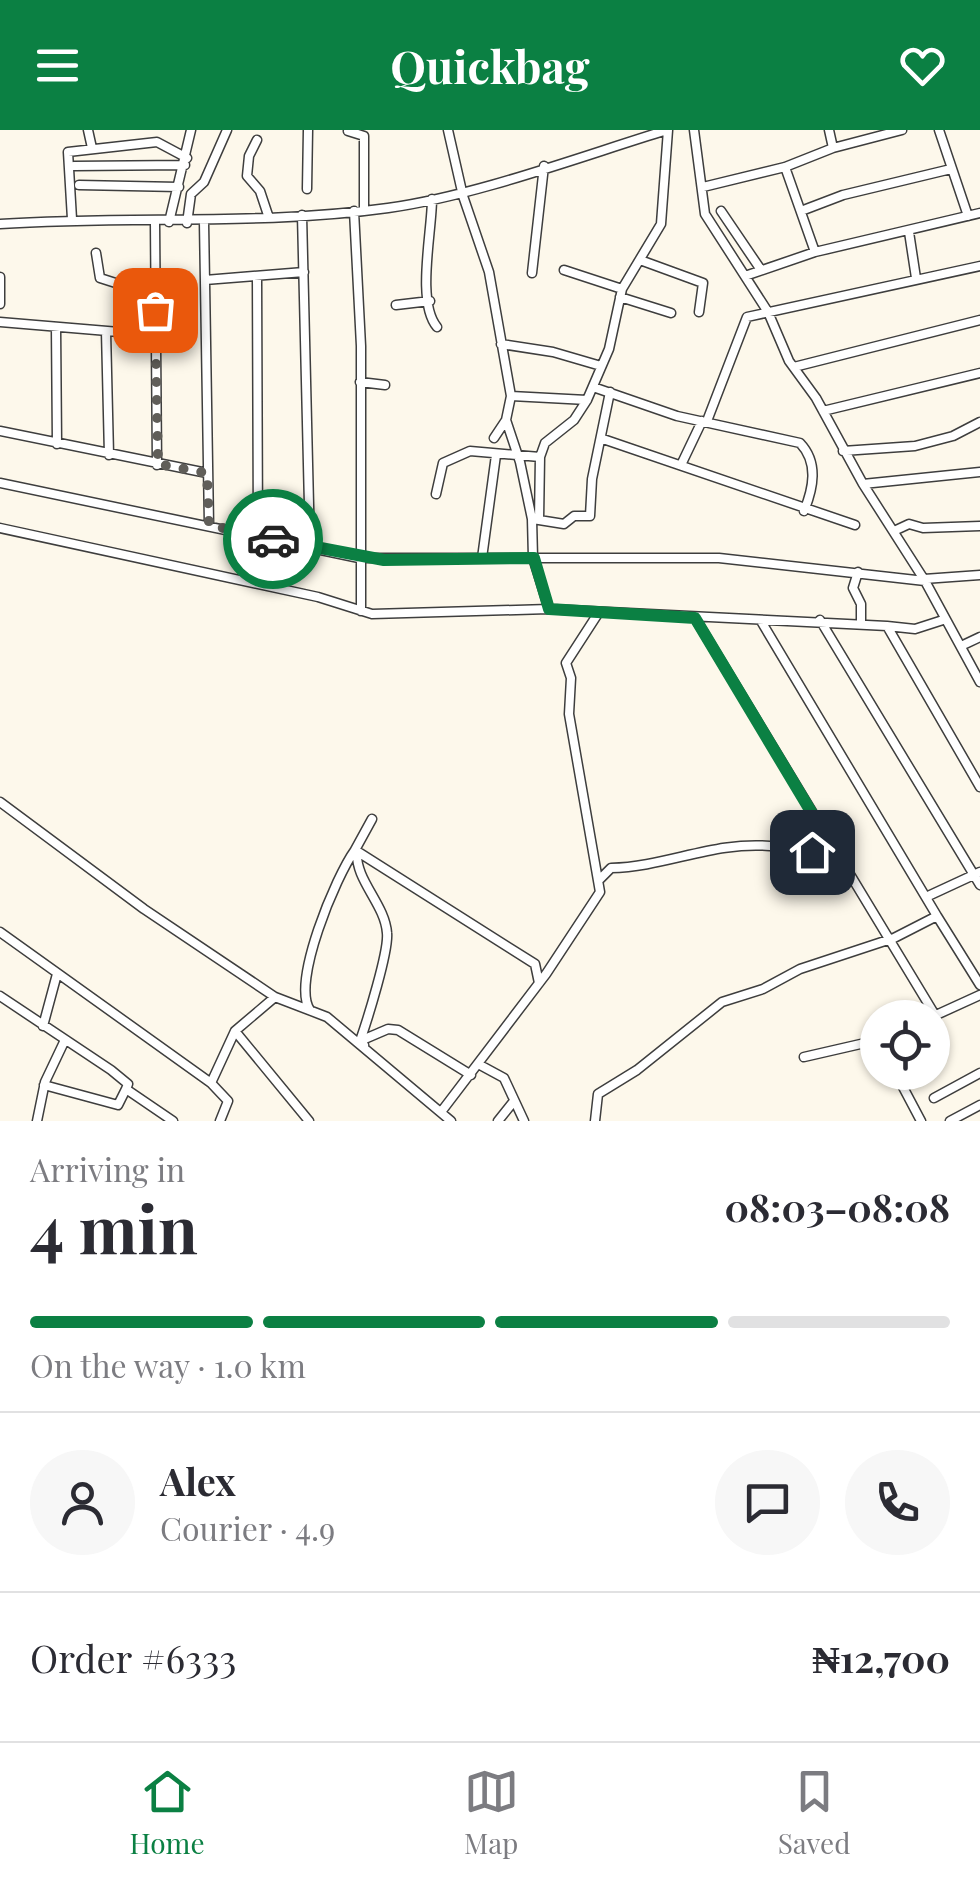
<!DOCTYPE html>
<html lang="en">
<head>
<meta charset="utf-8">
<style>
  :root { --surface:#fff; --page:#f7f7f7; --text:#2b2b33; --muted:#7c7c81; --line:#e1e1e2; --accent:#0b8043 }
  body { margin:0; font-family:"Playfair Display",serif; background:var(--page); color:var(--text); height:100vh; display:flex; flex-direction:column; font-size:38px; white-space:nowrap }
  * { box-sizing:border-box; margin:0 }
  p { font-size:32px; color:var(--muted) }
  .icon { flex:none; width:55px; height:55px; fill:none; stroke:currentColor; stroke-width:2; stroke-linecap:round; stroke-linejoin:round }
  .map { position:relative; height:991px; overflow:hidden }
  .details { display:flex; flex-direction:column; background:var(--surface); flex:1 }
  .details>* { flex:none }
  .controls { position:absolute; left:860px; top:870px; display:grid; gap:20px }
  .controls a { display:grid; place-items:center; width:90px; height:90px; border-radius:50%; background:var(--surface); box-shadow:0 2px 8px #0004; font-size:50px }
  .pin { position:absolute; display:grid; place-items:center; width:85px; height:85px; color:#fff; margin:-42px; border-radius:20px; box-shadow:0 5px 15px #0006 }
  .courier { position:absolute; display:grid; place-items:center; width:100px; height:100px; margin:-50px; border:8px solid #0b8043; border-radius:50%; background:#fff; color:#222; box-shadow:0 2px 12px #0007 }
  .headline em { font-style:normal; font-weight:700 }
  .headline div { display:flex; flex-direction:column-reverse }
  .headline { display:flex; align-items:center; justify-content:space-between; height:170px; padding:0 30px }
  h1 { font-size:65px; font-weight:700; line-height:75px }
  .bar { display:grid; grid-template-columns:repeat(4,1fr); gap:15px 10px; align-content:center; height:120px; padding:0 30px }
  .bar i { height:12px; border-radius:8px; background:var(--line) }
  .bar .selected { background:var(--accent) }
  .bar p { grid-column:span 4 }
  .line { display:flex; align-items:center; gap:25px; padding:0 30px; border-top:2px solid var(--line) }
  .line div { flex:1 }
  .round { display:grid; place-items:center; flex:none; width:105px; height:105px; border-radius:52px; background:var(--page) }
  header { display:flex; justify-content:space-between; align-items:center; height:130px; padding:0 30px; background:var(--accent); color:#fff; font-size:45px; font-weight:700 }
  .dock { display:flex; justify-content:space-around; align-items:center; height:140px; border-top:2px solid var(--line); background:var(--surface); font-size:28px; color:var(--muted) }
  .dock a { display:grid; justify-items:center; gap:5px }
  .dock .selected { color:var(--accent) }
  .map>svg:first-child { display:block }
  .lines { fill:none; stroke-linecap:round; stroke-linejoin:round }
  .minor-casing { stroke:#3e3e3e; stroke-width:11 }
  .minor { stroke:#fff; stroke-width:8 }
  .done { stroke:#605e59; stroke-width:10; stroke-dasharray:0 18 }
  .route { stroke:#0b8043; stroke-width:12 }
</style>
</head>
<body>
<header><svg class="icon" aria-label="menu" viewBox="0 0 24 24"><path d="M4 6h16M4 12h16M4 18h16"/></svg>Quickbag<svg class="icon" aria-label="heart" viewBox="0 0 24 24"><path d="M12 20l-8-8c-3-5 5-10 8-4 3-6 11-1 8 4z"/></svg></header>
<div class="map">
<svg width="980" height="991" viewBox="0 0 980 991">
  <rect width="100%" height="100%" fill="#fdf8eb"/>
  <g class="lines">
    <defs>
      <path id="minor" d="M 88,0 L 92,18
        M 448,0 L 463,66 L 489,142 L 511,266 L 506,290 L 520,332 L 532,389 L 533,428 L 549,479
        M 694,0 L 705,84 L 768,182 L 789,231 L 816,268 L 863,354 L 980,342
        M 939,0 L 968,86
        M 348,1 L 364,6 L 364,81
        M 257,10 L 249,26 L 247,46 L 260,61 L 269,88
        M 833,18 L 902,0
        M 74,36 L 185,35
        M 785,37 L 815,122
        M 79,55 L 179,57
        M 703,57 L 785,37 L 833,18 L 829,0
        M 307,59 L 308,0
        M 432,69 C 432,102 416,172 437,197
        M 354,81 L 361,216 L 361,481
        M 721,81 L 761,140
        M 801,81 L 843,65 L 951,39
        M 302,85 L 310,417
        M 72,89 L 68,22 L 157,12 L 187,28
        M 155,92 L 157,335
        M 169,92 L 191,0
        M 204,92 L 209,395
        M 187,93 L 191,64 L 204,52 L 227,0
        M 0,94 C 129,85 259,96 388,78 C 475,66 582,26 667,0
        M 909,102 L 916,148
        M 96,123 L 100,148 L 125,156 L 155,154
        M 640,130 L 703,153 L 699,182
        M 564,140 L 622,159
        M 532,143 L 544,36
        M 257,146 L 258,406
        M 745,146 L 815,122 L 980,83
        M 0,147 L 0,174
        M 205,150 L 304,142
        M 620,167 L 671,183
        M 396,175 L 430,171
        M 0,192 L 155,205
        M 56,197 L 57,314
        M 106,201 L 109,325
        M 501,214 L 553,222 L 601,236
        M 794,237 L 980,190
        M 360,252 L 385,255
        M 593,257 L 677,286 L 800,313 C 819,333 813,359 804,381
        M 511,266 L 587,270
        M 823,281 L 980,243
        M 707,291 L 747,187 L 980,136
        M 0,301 L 207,343
        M 494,308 L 506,290
        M 603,309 L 855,395
        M 843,321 L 915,316 L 953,306 L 980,292
        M 681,335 L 702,291
        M 0,353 L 359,428 L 719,428 L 925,451
        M 863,354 L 925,451 L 980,552
        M 436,364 L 443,333 L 470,321 L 540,327
        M 532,389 L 539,390 L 540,327 L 545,313 L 574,290 L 587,270 L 609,219 L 622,159 L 661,94 L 668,0
        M 539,390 L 564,394 L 574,386 L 590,386 L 592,349 L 610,262
        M 0,398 L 318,467 L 372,484 L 549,479 L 887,496 L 980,657
        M 894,401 L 909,394 L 923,398 L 980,396
        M 482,428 L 496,325
        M 858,442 L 853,458 L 861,474 L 861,494
        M 924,449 L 980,445
        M 695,488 L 935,885
        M 820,490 L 980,755
        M 887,496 L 915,499 L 943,490
        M 961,516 L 980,507
        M 0,672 L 144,779 L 275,867 L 327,887 L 451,991
        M 355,720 L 372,689
        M 357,722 C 355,750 385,774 387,803 C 389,821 367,891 360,911 L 364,915
        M 600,749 L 611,738 C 665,737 715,711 770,716 C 780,716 789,725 799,727 L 831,715
        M 926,767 L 980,742
        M 937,786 L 980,855
        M 0,802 L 211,953 L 228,971 L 220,991
        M 0,866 L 111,940 L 128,954 L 126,959 L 173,991
        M 310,880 C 291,853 336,746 355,720 L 535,834 L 539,853
        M 934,886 L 980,865
        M 43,896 L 57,844
        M 235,901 L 309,991
        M 360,911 L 388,899 L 398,900 L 471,945
        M 804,927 L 878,910
        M 480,935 L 504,948 L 524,991
        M 895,942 L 921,991
        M 211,953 L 235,901 L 275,867
        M 44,955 L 118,975 L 126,959
        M 934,968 L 980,943
        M 441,982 L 546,844 L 600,762 L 569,584 L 571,548 L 566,533 L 599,482
        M 37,991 L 45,952 L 64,912
        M 498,991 L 514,971
        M 595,991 L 598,964 L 637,940 L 722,872 L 763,859 L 800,839 L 894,808 L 937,786 L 761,491
        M 950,991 L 980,975"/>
    </defs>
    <use href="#minor" class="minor-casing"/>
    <use href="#minor" class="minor"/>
  </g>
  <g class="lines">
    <path class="done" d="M 155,180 L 158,334 L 207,343 L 209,395 L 273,409"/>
    <path class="route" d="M 273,409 L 384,430 L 534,428 L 549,479 L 695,488 L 831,715 L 812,722"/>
  </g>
</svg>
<div class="controls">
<a><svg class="icon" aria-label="locate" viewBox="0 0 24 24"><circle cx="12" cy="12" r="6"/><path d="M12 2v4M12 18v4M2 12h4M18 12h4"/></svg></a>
</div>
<div class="pin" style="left:155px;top:180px;background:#ea580c"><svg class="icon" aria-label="bag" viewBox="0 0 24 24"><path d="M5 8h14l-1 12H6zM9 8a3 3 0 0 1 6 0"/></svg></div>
<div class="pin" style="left:812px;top:722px;background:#1f2937"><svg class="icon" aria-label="home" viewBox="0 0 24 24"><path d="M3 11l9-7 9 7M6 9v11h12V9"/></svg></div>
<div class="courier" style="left:273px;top:409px"><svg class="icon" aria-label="car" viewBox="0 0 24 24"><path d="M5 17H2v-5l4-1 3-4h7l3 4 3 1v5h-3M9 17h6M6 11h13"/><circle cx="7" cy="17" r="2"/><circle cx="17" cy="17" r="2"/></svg></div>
</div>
<section class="details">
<div class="headline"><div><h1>4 min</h1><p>Arriving in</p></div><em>08:03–08:08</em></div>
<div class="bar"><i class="selected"></i><i class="selected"></i><i class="selected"></i><i></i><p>On the way · 1.0 km</p></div>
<div class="line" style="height:180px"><a class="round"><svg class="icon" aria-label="person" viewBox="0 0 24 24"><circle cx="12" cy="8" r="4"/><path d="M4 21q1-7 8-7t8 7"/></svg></a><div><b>Alex</b><p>Courier · 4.9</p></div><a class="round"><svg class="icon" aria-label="chat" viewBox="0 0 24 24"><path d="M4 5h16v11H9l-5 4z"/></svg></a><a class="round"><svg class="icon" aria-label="phone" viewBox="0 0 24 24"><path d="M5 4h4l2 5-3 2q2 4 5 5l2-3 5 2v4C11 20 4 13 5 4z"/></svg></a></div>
<div class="line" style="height:130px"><div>Order #6333</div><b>₦12,700</b></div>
</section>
<nav class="dock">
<a class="selected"><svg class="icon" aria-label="home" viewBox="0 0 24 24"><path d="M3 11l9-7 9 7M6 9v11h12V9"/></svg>Home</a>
<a><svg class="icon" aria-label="map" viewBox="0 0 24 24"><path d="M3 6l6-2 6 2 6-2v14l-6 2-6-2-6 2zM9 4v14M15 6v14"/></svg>Map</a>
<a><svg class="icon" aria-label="saved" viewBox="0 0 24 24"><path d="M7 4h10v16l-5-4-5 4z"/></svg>Saved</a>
</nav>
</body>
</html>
